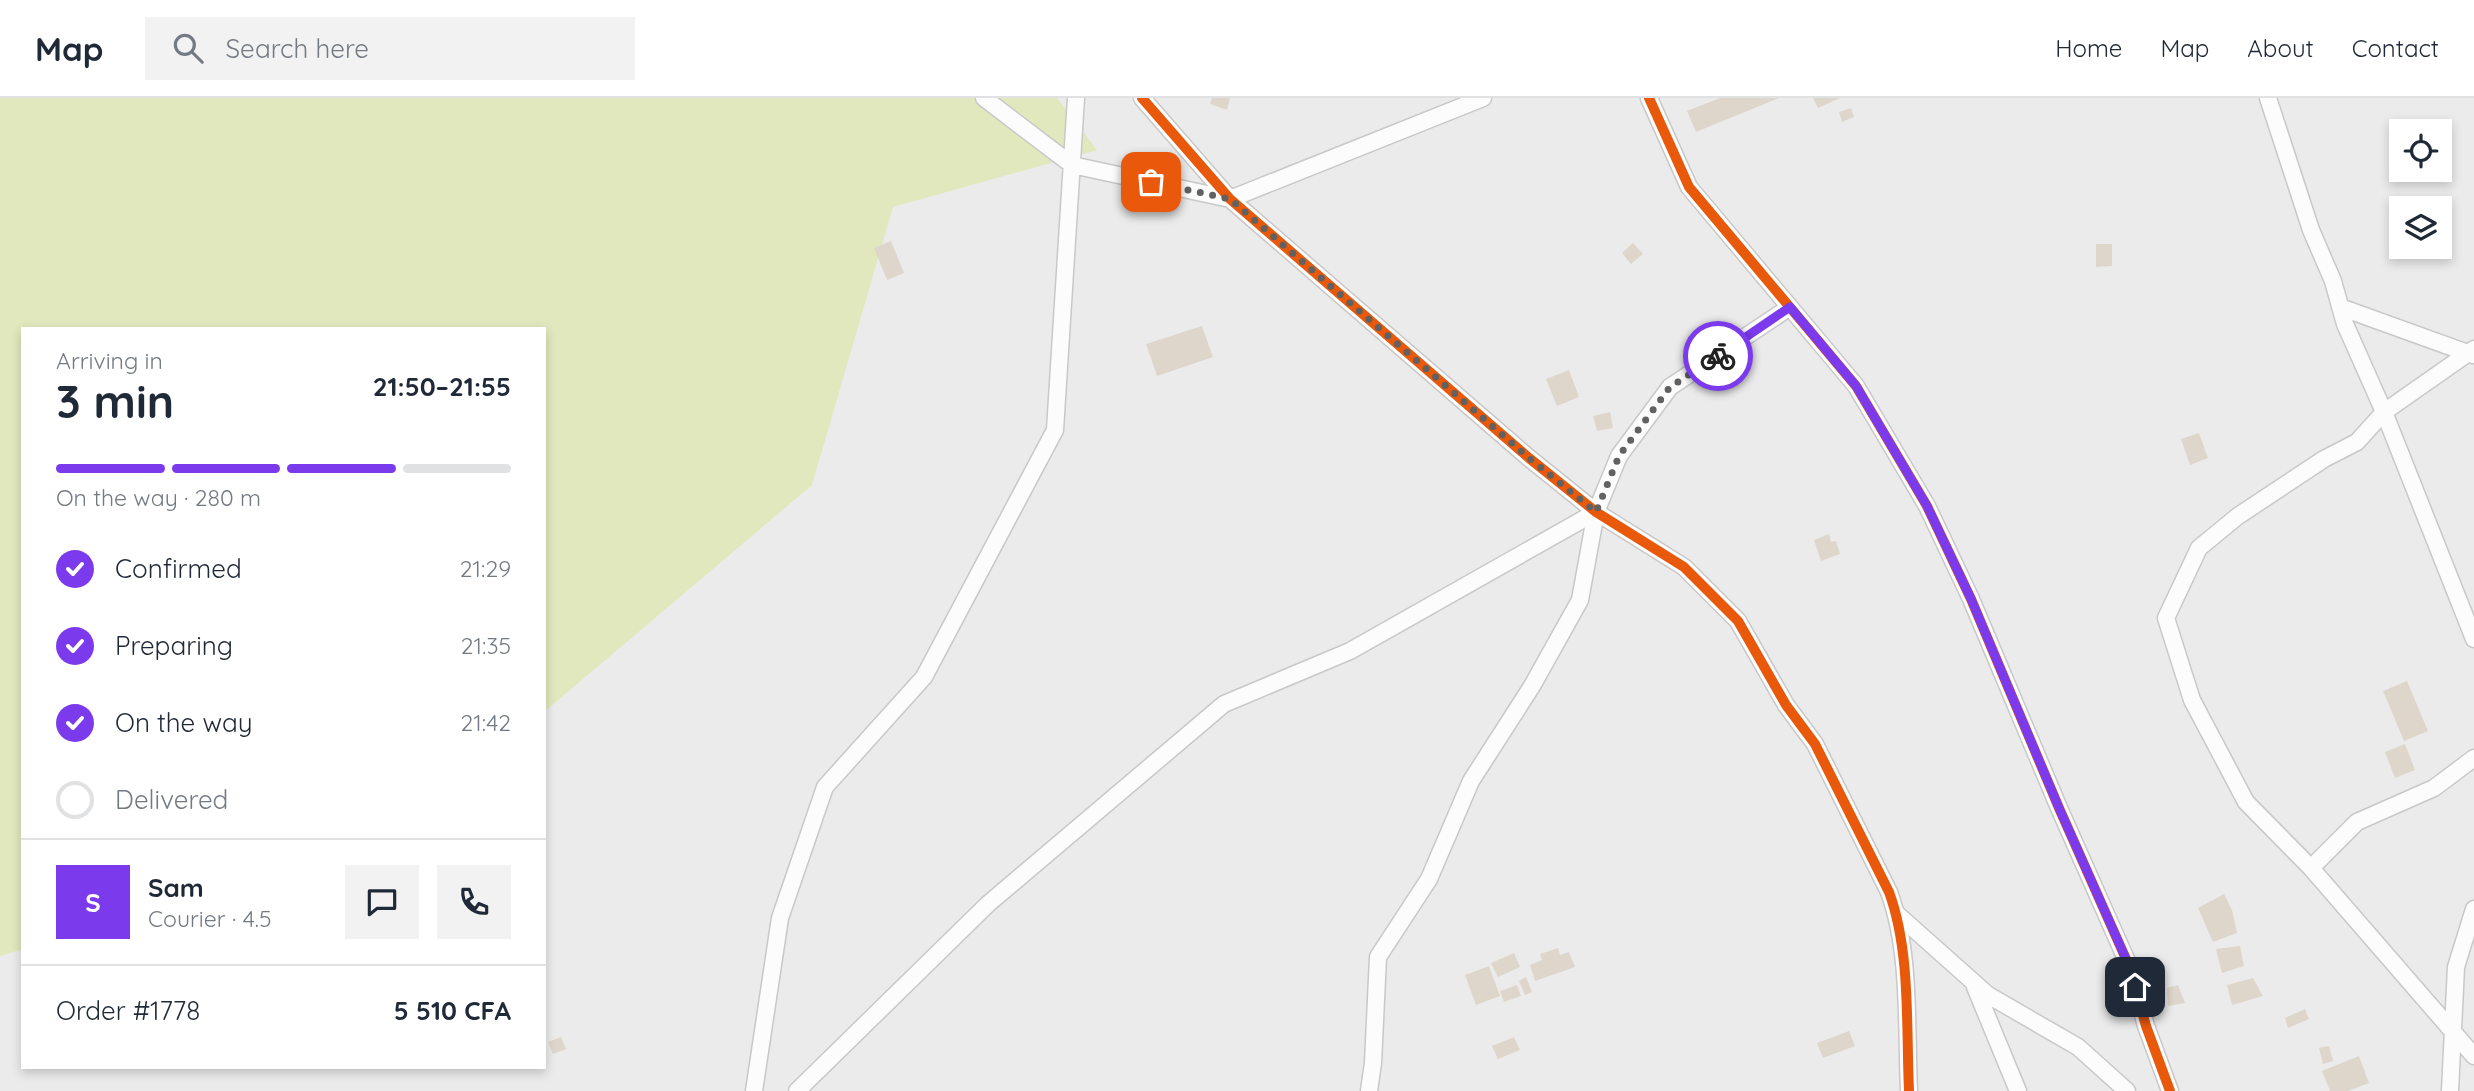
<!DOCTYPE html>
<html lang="en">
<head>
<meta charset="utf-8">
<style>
  :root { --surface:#fff; --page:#f2f2f3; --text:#1f2937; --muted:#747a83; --line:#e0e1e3; --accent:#7c3aed }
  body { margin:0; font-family:Quicksand,sans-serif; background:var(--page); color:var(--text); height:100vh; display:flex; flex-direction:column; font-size:26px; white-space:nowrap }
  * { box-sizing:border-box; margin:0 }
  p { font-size:23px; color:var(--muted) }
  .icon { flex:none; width:38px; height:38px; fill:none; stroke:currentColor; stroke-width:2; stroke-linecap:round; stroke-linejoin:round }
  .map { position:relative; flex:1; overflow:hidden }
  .drawer { position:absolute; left:21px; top:229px; width:525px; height:742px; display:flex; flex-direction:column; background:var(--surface); border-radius:0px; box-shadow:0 4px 10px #0003 }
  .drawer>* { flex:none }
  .buttons { position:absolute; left:2389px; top:21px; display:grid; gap:14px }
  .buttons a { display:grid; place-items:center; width:63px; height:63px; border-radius:0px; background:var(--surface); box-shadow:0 4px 10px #0003; font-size:35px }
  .pin { position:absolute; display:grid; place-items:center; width:60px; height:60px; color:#fff; margin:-30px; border-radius:14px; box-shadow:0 4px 10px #0006 }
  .courier { position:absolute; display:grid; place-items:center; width:70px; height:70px; margin:-35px; border:5px solid #7c3aed; border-radius:50%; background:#fff; color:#222; box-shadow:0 2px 9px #0007 }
  .summary em { font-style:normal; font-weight:700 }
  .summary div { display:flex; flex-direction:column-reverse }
  .summary { display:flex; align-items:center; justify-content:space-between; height:119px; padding:0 35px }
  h1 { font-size:46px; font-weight:700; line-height:52px }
  .bar { display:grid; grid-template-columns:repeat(4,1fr); gap:10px 7px; align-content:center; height:84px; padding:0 35px }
  .bar i { height:9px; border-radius:5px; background:var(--line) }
  .bar .on { background:var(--accent) }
  .bar p { grid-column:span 4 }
  .line { display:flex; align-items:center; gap:18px; padding:0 35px; border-top:2px solid var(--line) }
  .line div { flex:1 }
  .round { display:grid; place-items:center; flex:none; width:74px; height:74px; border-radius:0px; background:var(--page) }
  ol { padding:0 35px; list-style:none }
  li { display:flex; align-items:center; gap:21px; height:77px }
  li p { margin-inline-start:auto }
  li .icon { padding:7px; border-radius:50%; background:var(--accent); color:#fff; stroke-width:4 }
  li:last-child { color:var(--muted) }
  li i { width:38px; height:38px; border:4px solid var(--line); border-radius:50% }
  header { display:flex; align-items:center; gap:42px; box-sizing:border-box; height:98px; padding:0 35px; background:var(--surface); border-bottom:2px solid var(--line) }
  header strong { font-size:33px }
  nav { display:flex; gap:38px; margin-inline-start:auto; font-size:24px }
  .search { width:490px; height:63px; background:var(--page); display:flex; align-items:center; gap:18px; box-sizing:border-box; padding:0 24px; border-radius:0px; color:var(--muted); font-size:26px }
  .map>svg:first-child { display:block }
  .green { fill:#e1e8bd }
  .building { fill:#dfd6cb }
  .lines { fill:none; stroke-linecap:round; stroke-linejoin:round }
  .street-casing { stroke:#c8c8c8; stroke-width:19 }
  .street { stroke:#fcfcfc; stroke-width:16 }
  .cycleway-casing { stroke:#fff; stroke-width:15 }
  .cycleway { stroke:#e8590c; stroke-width:10 }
  .done { stroke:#616161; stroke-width:7; stroke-dasharray:0 12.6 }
  .route { stroke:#7c3aed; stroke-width:9 }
</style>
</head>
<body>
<header>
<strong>Map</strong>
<div class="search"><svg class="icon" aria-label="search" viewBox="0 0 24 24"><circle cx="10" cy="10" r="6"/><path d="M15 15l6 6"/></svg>Search here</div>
<nav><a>Home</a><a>Map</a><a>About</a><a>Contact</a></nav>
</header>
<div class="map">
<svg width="2474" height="993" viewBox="0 0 2474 993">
  <rect width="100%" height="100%" fill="#ebebeb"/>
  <path class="green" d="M 0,0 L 1057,0 L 1097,52 L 893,109 L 812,387 L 544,614 L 544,231 L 23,231 L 23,851 L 0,858 Z"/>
  <path class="building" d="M 1212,0 L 1230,0 L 1227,12 L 1210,6 Z
    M 1720,0 L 1779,0 L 1696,34 L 1687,13 Z
    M 1813,0 L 1840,0 L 1818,10 Z
    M 1851,10 L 1854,19 L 1842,24 L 1839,14 Z
    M 2401,47 L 2401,69 L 2398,70 L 2391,51 Z
    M 891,143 L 904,175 L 887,182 L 874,150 Z
    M 1633,145 L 1643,156 L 1631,166 L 1622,155 Z
    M 2096,146 L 2112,146 L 2112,168 L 2096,169 Z
    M 1202,228 L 1213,259 L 1157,278 L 1146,246 Z
    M 1569,272 L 1579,299 L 1557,308 L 1546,281 Z
    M 1610,314 L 1613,330 L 1597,333 L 1593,318 Z
    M 2199,335 L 2208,360 L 2190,367 L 2181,341 Z
    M 1829,436 L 1831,444 L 1836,443 L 1840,456 L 1821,463 L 1814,442 Z
    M 2407,583 L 2428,633 L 2404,643 L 2383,593 Z
    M 2405,646 L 2415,672 L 2395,680 L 2385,654 Z
    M 2224,796 L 2232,812 L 2237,835 L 2213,844 L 2198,810 Z
    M 2240,848 L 2244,868 L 2222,875 L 2216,851 Z
    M 1558,850 L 1560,857 L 1569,854 L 1575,869 L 1535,883 L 1530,867 L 1542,862 L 1540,856 Z
    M 1514,855 L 1520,869 L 1498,879 L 1491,865 Z
    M 1489,868 L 1500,898 L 1476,907 L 1465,877 Z
    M 1526,879 L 1532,894 L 1525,897 L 1519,883 Z
    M 2253,880 L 2263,898 L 2232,907 L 2227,887 Z
    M 1517,887 L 1521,898 L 1504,904 L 1500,893 Z
    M 2178,887 L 2185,905 L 2168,908 L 2167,890 Z
    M 2305,911 L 2309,921 L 2288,930 L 2285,920 Z
    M 1849,933 L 1855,948 L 1823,960 L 1817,945 Z
    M 561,939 L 566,951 L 553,956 L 548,944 Z
    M 1514,939 L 1520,952 L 1498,961 L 1492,948 Z
    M 2329,948 L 2333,963 L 2323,966 L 2319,950 Z
    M 2359,958 L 2369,985 L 2348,993 L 2330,993 L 2322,973 Z"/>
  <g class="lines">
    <defs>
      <path id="street" d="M 984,0 L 1072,67 L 1230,101 L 1483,0
        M 1142,0 L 1230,101 L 1529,360 L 1596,414 L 1684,469 L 1738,523 L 1786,607 L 1815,646 L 1889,794 C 1911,854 1906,929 1909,993
        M 1649,0 L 1689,89 L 1856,288 L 1927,408 L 1971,501 L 2059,710 L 2130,870 L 2146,928 L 2170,993
        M 2268,0 L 2311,132 L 2333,183 L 2345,226 L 2384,314 L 2474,541
        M 2340,209 L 2473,257
        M 2474,251 L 2384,314 L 2357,344 L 2324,361 L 2238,418 L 2199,450 L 2166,520 L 2192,602 L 2246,704 L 2311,770 L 2474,958
        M 2311,770 L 2357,724 L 2434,690 L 2474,660
        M 1897,816 L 1988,897 L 2078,949 L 2127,993
        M 1975,889 L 2018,993
        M 754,993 L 780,820 L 825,689 L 924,579 L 1055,332 L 1076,0
        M 797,993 L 988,806 L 1224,606 L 1350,553 L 1596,414
        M 1369,993 L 1373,965 L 1378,859 L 1429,781 L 1471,683 L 1532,588 L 1580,502 L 1596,414 L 1619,358 L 1670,289 L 1790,209
        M 2450,993 L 2456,869 L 2474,811"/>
    </defs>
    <use href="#street" class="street-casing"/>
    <use href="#street" class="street"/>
    <defs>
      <path id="cycleway" d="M 1142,0 L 1230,101 L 1529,360 L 1596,414 L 1684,469 L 1738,523 L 1786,607 L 1815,646 L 1889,794 C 1911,854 1906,929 1909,993
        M 1649,0 L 1689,89 L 1856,288 L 1927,408 L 1971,501 L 2059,710 L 2130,870 L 2146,928 L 2170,993"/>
    </defs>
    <use href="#cycleway" class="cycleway-casing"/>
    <use href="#cycleway" class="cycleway"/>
  </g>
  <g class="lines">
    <path class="done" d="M 1151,84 L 1230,101 L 1529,360 L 1596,414 L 1619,358 L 1670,289 L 1718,258"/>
    <path class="route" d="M 1718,258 L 1790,209 L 1856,288 L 1927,408 L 1971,501 L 2059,710 L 2130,870 L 2135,889"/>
  </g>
</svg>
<div class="buttons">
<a><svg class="icon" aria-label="locate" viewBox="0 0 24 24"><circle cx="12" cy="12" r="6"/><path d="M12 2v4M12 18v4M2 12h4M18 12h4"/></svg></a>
<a><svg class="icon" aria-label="layers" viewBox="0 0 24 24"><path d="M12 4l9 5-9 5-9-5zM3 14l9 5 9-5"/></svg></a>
</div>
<div class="pin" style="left:1151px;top:84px;background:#ea580c"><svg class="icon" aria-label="bag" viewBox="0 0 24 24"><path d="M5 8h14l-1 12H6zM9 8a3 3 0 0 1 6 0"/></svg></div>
<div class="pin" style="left:2135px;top:889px;background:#1f2937"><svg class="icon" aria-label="home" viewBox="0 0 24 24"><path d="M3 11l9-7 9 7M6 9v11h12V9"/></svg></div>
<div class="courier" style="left:1718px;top:258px"><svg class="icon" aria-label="bike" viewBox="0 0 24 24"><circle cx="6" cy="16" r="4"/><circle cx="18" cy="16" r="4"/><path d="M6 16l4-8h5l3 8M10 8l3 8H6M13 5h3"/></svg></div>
<section class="drawer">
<div class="summary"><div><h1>3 min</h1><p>Arriving in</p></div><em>21:50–21:55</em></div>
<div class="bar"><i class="on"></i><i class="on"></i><i class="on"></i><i></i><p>On the way · 280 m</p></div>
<ol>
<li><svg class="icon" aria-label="check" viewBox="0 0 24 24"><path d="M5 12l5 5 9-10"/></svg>Confirmed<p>21:29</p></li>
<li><svg class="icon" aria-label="check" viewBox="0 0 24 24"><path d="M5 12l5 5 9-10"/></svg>Preparing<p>21:35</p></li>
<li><svg class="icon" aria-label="check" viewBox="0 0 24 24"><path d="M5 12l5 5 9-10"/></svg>On the way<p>21:42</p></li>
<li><i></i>Delivered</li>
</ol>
<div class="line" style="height:126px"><b class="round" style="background:var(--accent);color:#fff">S</b><div><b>Sam</b><p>Courier · 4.5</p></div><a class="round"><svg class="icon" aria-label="chat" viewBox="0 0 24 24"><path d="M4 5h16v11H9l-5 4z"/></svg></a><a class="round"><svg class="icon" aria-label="phone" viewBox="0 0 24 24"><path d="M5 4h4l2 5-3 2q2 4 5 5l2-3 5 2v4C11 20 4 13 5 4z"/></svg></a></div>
<div class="line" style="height:91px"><div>Order #1778</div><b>5 510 CFA</b></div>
</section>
</div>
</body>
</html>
